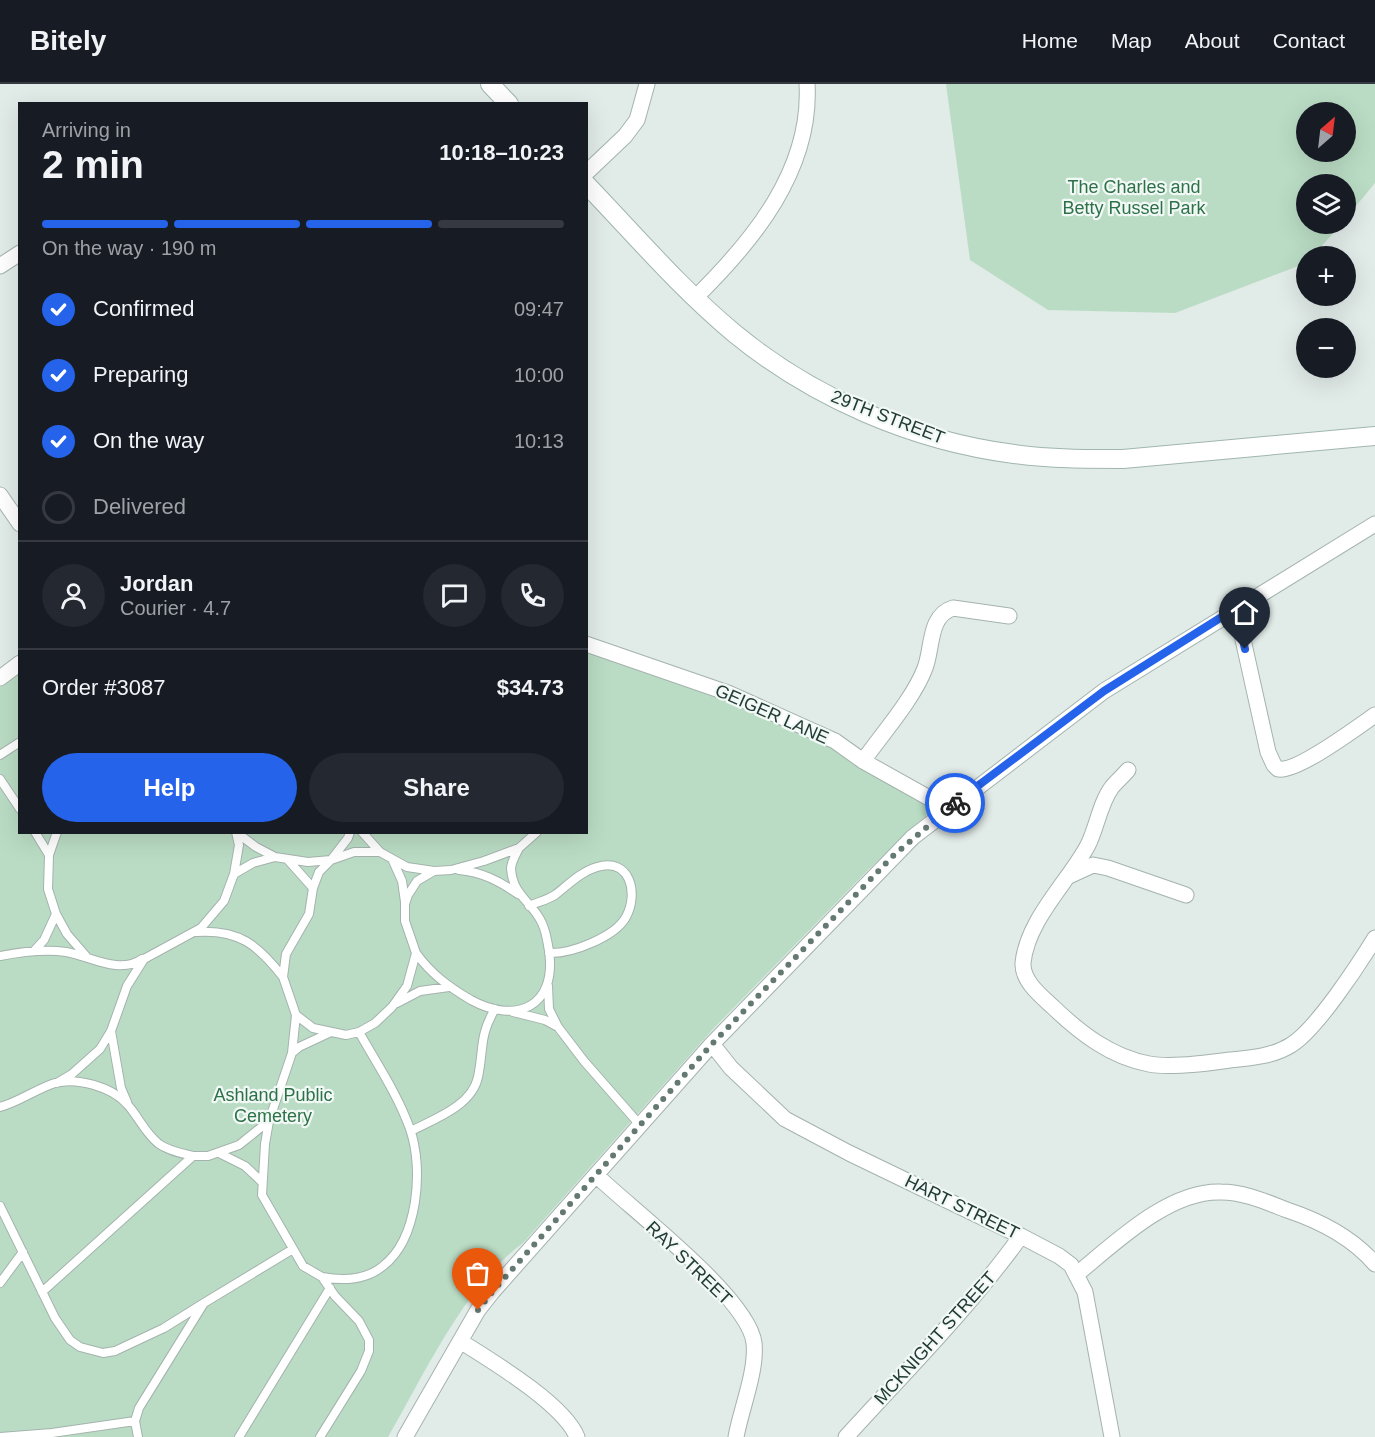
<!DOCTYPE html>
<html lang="en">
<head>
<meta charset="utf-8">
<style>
  :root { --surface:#171b24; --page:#242831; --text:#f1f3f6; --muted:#9ea1a6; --line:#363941; --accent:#2563eb }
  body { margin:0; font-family:Helvetica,sans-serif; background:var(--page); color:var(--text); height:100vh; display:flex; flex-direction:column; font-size:22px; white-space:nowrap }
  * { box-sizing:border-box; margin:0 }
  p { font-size:20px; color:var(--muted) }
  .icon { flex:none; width:33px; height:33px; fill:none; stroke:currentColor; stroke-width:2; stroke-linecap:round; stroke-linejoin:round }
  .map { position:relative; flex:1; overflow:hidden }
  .details { position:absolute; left:18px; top:18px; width:570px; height:732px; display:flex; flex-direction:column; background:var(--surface); border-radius:0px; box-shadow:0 6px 24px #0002 }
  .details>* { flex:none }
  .needle { width:39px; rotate:28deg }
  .tools { position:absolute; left:1296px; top:18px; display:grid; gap:12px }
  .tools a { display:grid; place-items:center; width:60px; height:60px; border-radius:50%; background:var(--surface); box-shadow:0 6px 24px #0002; font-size:30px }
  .pin { position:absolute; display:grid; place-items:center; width:51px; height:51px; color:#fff; margin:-62px -26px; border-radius:50% 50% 50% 0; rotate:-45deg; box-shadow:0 0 6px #0007 }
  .pin .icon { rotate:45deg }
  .courier { position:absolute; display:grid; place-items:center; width:60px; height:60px; margin:-30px; border:4px solid #2563eb; border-radius:50%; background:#fff; color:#222; box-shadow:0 2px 8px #0007 }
  .summary em { font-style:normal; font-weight:600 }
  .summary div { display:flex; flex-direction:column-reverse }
  .summary { display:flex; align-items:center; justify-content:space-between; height:102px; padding:0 24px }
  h1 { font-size:39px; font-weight:600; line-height:45px }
  .bar { display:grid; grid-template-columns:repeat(4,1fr); gap:9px 6px; align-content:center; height:72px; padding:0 24px }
  .bar i { height:8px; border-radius:4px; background:var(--line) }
  .bar .active { background:var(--accent) }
  .bar p { grid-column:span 4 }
  .line { display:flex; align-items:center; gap:15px; padding:0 24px; border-top:2px solid var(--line) }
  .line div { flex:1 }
  .round { display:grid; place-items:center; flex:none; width:63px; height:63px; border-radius:32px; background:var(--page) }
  ol { padding:0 24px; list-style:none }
  li { display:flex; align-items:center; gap:18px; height:66px }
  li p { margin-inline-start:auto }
  li .icon { padding:6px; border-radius:50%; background:var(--accent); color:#fff; stroke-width:4 }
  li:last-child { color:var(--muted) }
  li i { width:33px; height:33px; border:3px solid var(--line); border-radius:50% }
  .cta { display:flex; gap:12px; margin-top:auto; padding:12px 24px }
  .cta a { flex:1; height:69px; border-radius:36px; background:var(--accent); color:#fff; font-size:24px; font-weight:600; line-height:69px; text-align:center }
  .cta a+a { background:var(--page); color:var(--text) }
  header { display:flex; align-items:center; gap:36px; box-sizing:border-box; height:84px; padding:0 30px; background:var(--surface); border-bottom:2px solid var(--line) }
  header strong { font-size:28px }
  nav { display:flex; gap:33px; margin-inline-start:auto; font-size:21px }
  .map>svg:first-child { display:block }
  .green { fill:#badcc4; fill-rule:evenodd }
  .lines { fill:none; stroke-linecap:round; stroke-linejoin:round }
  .lane-casing { stroke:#a4b3ae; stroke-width:10 }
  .street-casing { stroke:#a4b3ae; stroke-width:17 }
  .secondary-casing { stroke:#a0b6af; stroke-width:20 }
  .lane { stroke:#fff; stroke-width:8 }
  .street { stroke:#fff; stroke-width:15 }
  .secondary { stroke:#fff; stroke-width:18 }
  .done { stroke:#657973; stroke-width:6; stroke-dasharray:0 10.8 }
  .route { stroke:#2563eb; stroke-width:8 }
  .labels { text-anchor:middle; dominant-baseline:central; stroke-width:4.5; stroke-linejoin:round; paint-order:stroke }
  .park-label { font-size:18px; fill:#2d7148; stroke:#f1f8f5 }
  .street-label { font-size:18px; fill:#223b35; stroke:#f1f8f5 }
</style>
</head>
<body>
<header>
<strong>Bitely</strong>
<nav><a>Home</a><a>Map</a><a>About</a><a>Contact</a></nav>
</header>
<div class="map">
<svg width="1375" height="1353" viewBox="0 0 1375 1353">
  <rect width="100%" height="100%" fill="#e1ebe7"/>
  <path class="green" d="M 946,0 L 1375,0 L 1375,99 L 1346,134 L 1346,100 L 1306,100 L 1306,140 L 1341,140 L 1313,172 L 1306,172 L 1306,179 L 1175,229 L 1048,226 L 970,176 ZM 1306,28 L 1346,28 L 1346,68 L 1306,68 Z
    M 587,567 C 659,593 732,616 802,648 C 848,669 891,696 934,724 L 870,784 L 713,945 L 523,1159 C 465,1201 424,1291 388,1353 L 0,1353 L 0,603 L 19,589 L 20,748 L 586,748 Z"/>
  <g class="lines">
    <defs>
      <path id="lane" d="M 0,671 L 20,658
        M 0,695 L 20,725
        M 35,748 L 49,771 L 48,805 L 56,830 L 67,850 L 86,872
        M 236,748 L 256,763 L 275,773
        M 362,748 L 380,768
        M 49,771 L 57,748
        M 288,776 L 313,804 L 309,830 L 286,870 L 283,893 L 296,931 L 313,944 L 346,951 L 359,948 L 375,939 L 392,923 L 407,902 L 416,869 L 405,837 L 405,820 L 408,811 L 417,797 L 434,787 L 451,786 L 484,777 L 519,764 L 537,748
        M 393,777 L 402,797 L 405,818
        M 459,786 C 482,788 499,797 518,810
        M 234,790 L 239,761 L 236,748
        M 313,804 L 319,788 L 331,776 L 354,768 L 380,768 L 407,783 L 434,787
        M 529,822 C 538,818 547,816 555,811 C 568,801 580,788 597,783 C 630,773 639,809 626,833 C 615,853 571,870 549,869
        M 196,848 C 239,845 258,861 283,893
        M 34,867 L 44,856 L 56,830
        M 416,869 C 431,890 449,903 471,916 C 517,941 557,922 549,867 C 547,855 545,842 538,832 C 527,815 513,809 511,785 C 511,778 516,770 519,764
        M 0,872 C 21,868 45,865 66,868 C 90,872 119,891 142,875
        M 548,902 L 549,925 L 558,943
        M 397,919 L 420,907 L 449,903
        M 513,928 L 545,936 L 558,943 L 584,977 L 640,1041
        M 111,947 L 121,1004 L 127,1018
        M 292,969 L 296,931
        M 57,999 L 72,990 L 100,965 L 111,947 L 127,902 L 144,875 L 201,844 L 224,817 L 234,790 L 253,779 L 275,773 L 308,778 L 331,776 L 348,754 L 350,748
        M 0,1023 C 19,1018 36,1005 55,999 C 77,993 112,1003 127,1020 C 139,1033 144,1048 159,1060 C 169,1067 181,1069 193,1072
        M 269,1037 L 265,1060 L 262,1111 L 303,1182 L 322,1193 L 335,1212 L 359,1237 L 369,1256 L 369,1267 L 361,1287 L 320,1353
        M 411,1047 C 434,1035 472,1022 478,993 C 484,964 479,952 495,925
        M 219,1069 L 245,1082 L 262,1098
        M 0,1122 L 55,1234 L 70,1256 L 80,1263 L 103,1269 L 115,1267 L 164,1244 L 204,1219
        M 322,1193 C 343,1197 366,1196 383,1182 C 418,1155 424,1085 410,1045 C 398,1011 377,980 359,948
        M 0,1199 L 23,1168
        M 42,1208 L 193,1072 L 208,1072 L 239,1061 L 269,1037 L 292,969 L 299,963 L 329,949
        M 0,1353 L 52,1349 L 135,1337
        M 138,1353 L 135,1337 L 139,1324 L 204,1219 L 293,1165
        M 239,1353 L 330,1204"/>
      <path id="street" d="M 586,89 L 625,52 L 637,36 L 647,0
        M 0,182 L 20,169
        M 695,214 C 753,157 812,86 807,0
        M 0,411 L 20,440
        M 1236,524 L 1268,668 L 1274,681 L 1278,685 C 1296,689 1358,643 1375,631
        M 586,560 L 728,609 L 835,657 L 863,677 L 947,724
        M 0,594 L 20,579
        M 863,677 C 882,650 914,614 925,584 C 933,564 928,532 953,524 L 1009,532
        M 1128,686 C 1123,692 1117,697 1112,703 C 1100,719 1097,743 1088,761 C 1069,797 1027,836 1023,879 C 1022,897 1041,912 1053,923 C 1080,949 1111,973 1149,980 C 1170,984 1209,979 1230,976 C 1251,974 1274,972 1291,961 C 1316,946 1359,880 1375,854
        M 1069,792 L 1093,781 L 1108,784 L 1186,811
        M 712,960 L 731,984 L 785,1035 L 849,1069 L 1021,1152 L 1059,1172 L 1071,1181 L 1085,1208 L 1112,1353
        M 596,1091 C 631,1125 749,1214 754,1259 C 757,1287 741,1325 736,1353
        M 1077,1190 C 1115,1159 1169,1106 1221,1108 C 1244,1108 1266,1118 1287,1126 C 1320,1137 1352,1153 1375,1180
        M 460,1257 C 490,1276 564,1320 577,1353
        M 405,1353 L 478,1226 L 493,1207 L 712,960 L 913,753 L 1104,607 L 1375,440
        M 846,1353 C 906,1287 969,1224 1021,1152"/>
      <path id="secondary" d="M 490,0 L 509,20
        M 586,100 C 634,150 680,204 734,249 C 813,314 913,357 1014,370 C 1050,375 1087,375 1123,375 L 1375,352"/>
    </defs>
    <use href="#lane" class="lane-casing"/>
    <use href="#street" class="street-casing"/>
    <use href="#secondary" class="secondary-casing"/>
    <use href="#lane" class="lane"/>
    <use href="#street" class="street"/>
    <use href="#secondary" class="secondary"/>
  </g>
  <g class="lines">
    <path class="done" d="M 478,1226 L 493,1207 L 712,960 L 893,772 L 955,719"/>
    <path class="route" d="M 955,719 L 1104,607 L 1236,524 L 1245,565"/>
  </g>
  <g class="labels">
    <g class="park-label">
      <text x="1134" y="103">The Charles and<tspan x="1134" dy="21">Betty Russel Park</tspan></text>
      <text x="273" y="1011">Ashland Public<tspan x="273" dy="21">Cemetery</tspan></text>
    </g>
    <g class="street-label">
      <text transform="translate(888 333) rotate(21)">29TH STREET</text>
      <text transform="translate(772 630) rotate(24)">GEIGER LANE</text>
      <text transform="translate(962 1123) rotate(26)">HART STREET</text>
      <text transform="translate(689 1179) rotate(44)">RAY STREET</text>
      <text transform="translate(935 1254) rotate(-48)">MCKNIGHT STREET</text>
    </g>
  </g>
</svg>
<div class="tools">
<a><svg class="needle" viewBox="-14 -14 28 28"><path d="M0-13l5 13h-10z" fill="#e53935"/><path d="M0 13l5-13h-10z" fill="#9ea1a6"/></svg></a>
<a><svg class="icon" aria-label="layers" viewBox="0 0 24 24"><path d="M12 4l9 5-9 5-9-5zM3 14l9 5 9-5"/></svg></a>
<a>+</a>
<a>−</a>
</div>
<div class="pin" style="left:478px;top:1226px;background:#ea580c"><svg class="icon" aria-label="bag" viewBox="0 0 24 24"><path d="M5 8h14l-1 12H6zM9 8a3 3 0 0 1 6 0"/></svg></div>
<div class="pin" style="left:1245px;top:565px;background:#1f2937"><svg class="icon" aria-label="home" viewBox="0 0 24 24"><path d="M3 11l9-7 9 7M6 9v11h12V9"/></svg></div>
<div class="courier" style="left:955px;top:719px"><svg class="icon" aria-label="bike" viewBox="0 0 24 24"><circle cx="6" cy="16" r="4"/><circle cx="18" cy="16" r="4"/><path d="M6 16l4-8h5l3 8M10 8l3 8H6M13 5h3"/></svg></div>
<section class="details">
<div class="summary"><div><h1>2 min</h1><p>Arriving in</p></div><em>10:18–10:23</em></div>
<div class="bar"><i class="active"></i><i class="active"></i><i class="active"></i><i></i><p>On the way · 190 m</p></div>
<ol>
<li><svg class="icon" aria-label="check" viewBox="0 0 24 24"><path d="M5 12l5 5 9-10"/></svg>Confirmed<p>09:47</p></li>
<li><svg class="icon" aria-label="check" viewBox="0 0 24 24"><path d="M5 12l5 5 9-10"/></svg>Preparing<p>10:00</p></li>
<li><svg class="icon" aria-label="check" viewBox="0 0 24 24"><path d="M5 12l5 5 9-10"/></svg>On the way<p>10:13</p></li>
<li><i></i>Delivered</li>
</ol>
<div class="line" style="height:108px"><a class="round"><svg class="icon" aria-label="person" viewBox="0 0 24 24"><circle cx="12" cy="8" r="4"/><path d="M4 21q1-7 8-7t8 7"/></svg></a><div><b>Jordan</b><p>Courier · 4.7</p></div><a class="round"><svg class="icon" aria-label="chat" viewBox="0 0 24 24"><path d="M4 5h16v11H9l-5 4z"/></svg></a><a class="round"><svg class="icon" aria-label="phone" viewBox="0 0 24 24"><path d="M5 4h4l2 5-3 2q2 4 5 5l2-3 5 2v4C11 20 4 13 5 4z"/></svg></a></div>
<div class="line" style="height:78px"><div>Order #3087</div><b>$34.73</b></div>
<div class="cta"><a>Help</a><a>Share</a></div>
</section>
</div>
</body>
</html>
